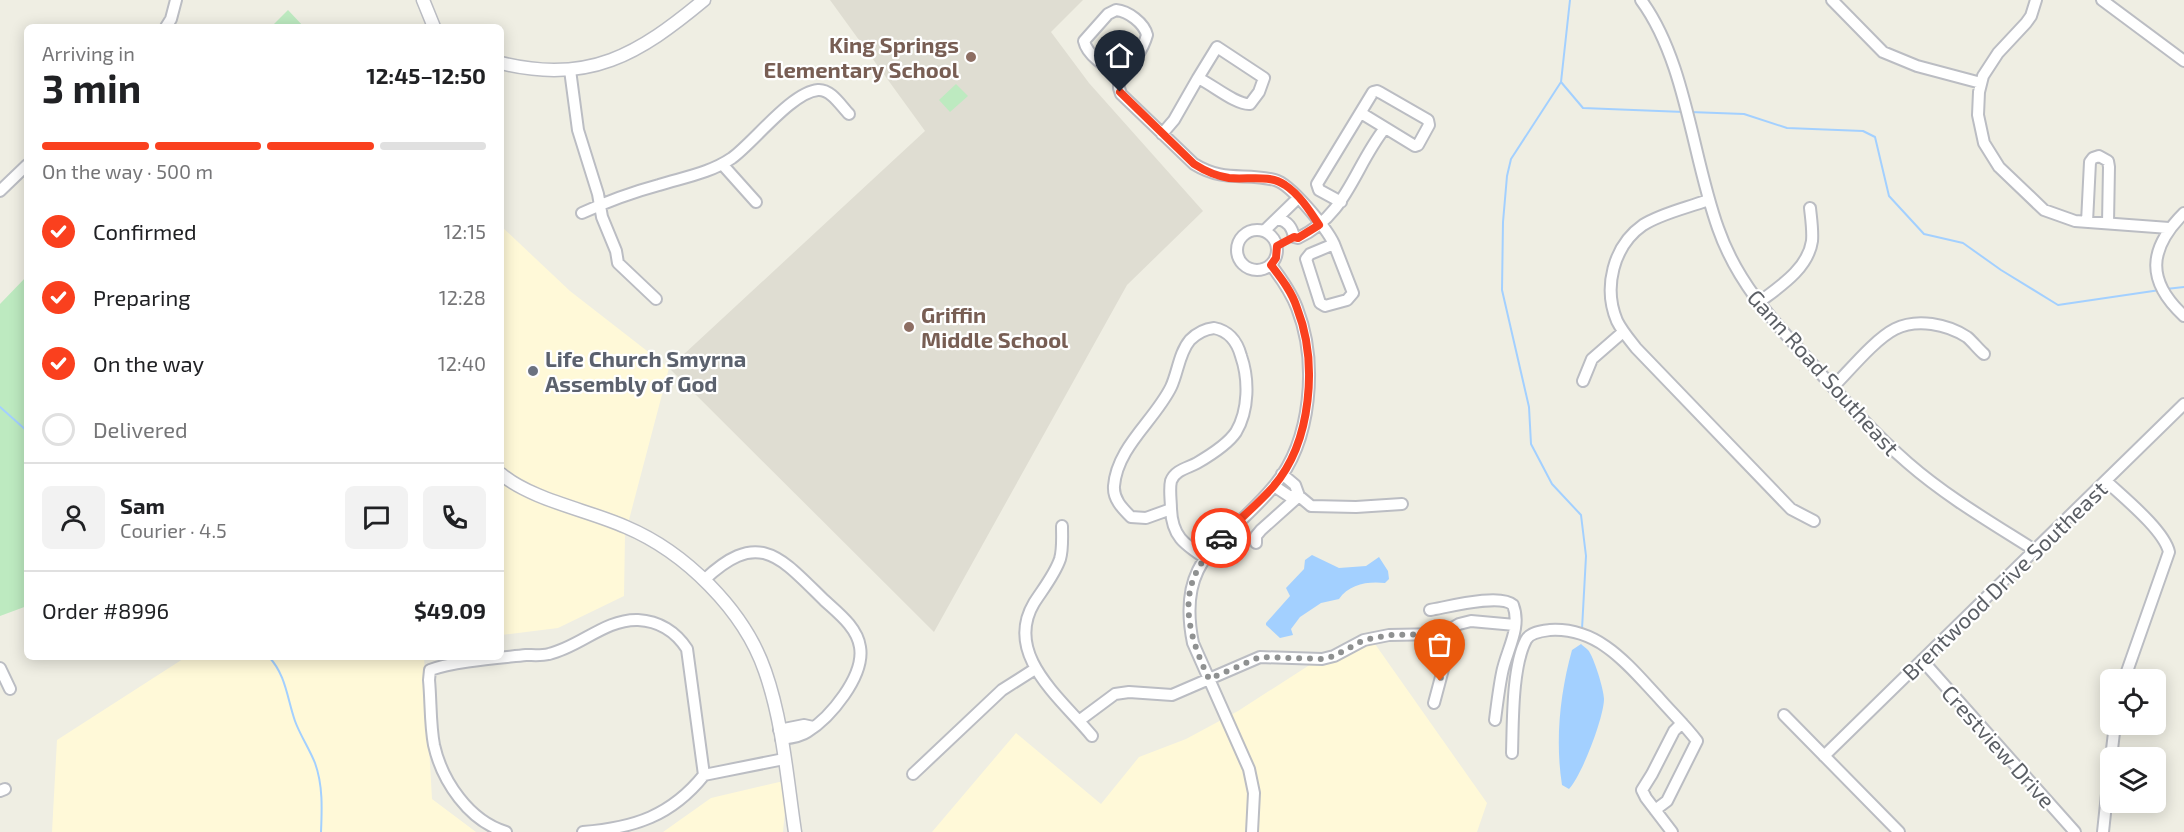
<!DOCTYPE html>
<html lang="en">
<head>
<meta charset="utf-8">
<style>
  :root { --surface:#fff; --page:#f2f2f2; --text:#202124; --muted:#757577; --line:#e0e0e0; --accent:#fa401e }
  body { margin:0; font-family:"Exo 2",sans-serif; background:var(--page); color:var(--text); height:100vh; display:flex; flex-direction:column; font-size:22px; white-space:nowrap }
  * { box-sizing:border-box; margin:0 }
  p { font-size:20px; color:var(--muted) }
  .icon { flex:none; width:33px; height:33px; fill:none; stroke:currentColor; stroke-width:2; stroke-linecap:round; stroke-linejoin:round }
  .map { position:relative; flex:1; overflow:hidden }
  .sheet { position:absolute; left:24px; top:24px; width:480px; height:636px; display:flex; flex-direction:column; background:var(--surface); border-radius:9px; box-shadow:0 3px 15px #0003 }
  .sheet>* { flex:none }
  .fabs { position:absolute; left:2100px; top:669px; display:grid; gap:12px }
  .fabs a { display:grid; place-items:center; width:66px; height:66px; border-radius:9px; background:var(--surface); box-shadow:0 3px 15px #0003; font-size:30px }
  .pin { position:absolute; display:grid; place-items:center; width:51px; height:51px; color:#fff; margin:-62px -26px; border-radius:50% 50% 50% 0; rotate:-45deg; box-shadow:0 0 6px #0007 }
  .pin .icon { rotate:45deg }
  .courier { position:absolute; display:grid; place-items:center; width:60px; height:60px; margin:-30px; border:4px solid #fa401e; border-radius:50%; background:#fff; color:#222; box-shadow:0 2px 8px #0007 }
  .head em { font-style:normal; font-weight:700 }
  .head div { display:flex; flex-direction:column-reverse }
  .head { display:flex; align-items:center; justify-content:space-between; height:102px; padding:0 18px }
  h1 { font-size:39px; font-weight:700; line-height:45px }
  .bar { display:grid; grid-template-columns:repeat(4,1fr); gap:9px 6px; align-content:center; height:72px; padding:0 18px }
  .bar i { height:8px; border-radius:4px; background:var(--line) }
  .bar .current { background:var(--accent) }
  .bar p { grid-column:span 4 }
  .line { display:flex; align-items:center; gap:15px; padding:0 18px; border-top:2px solid var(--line) }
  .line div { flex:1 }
  .round { display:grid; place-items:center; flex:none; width:63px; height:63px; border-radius:9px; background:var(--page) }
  ol { padding:0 18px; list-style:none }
  li { display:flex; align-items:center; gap:18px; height:66px }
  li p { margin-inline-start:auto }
  li .icon { padding:6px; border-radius:50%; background:var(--accent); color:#fff; stroke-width:4 }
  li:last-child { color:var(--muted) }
  li i { width:33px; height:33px; border:3px solid var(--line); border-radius:50% }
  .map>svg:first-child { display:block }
  .commercial { fill:#fff9d8 }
  .education { fill:#dfddd2 }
  .green { fill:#bdeac0 }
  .water { fill:#a3d0ff }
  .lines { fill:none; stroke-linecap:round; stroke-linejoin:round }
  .stream { stroke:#a3d0ff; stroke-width:2 }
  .minor-casing { stroke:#bbbdc3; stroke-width:14 }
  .tertiary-casing { stroke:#bbbdc3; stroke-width:15 }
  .minor { stroke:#fff; stroke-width:10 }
  .tertiary { stroke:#fff; stroke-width:12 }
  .done { stroke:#8f9191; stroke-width:6; stroke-dasharray:0 10.8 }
  .route { stroke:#fa401e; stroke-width:8 }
  .education-dot { fill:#8d6e63; stroke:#fff; stroke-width:2 }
  .worship-dot { fill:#6b7280; stroke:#fff; stroke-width:2 }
  .labels { text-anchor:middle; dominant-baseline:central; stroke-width:4.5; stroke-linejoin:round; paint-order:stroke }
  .education-label { font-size:22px; font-weight:bold; fill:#785e54; stroke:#fff; text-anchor:end }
  .worship-label { font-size:22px; font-weight:bold; fill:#5b616d; stroke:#fff; text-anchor:start }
  .street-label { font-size:22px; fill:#5b5f65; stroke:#fff }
</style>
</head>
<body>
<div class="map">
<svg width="2184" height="832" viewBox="0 0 2184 832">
  <rect width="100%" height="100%" fill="#efeee3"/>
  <path class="commercial" d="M 501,226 L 570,291 L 669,368 L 625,535 L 624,596 L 558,628 L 501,635 L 501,469 L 505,466 L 501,462 Z
    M 1375,644 L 1487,803 L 1477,832 L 932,832 L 1016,733 L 1101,804 L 1139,757 L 1186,739 L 1238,711 L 1325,655 Z
    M 186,657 L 424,657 L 432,799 L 476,832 L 52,832 L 57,740 Z
    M 788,780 L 783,832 L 663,832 L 711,798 Z"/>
  <path class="education" d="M 830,0 L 1083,0 L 1051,32 L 1089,83 L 1203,211 L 1127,285 L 934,632 L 669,368 L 925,131 Z"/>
  <path class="green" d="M 288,10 L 304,27 L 271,27 Z
    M 956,84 L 968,96 L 950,112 L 939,100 Z
    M 27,276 L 27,606 L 0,616 L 0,304 Z"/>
  <path class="water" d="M 1312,555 L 1339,568 L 1366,566 L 1379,557 L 1388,571 L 1389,579 L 1385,583 C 1368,581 1349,584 1339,599 L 1321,603 L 1300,617 L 1291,629 L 1293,635 L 1280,638 L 1266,625 L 1266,623 L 1290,596 L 1286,588 L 1304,569 L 1305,560 Z
    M 1581,644 C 1583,646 1586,648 1588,650 C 1594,657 1604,690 1604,699 C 1604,717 1582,775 1569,789 L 1562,785 C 1555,741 1560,693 1572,650 Z"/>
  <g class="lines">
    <path class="stream" d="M 1570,0 L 1561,82 L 1511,159 L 1507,176 L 1503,222 L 1502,290 L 1529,407 L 1531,444 L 1552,484 L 1581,515 L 1586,556 L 1582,629
      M 1561,82 L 1583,108 L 1684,112
      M 1690,112 L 1744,114 L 1787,128 L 1863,131 L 1875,137 L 1889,196 L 1924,234 L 1963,243 L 2001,270 L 2058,305 L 2160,290
      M 2166,289 L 2184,287
      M 0,407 L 27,431
      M 269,657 C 286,675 287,698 295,721 C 300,735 309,748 315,763 C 323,785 322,809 321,832"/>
    <defs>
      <path id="minor" d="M 1641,0 C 1686,61 1692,156 1718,228 C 1736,280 1770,318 1807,358 C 1839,394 1871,431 1908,463 C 1947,497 1992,523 2036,551
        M 1832,0 L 1883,52 L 1917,66 L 1981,83
        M 2036,0 L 2031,16 L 2026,23 L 1998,53 L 1983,76 L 1979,92 L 1978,115 L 1984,143 L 1999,167 L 2044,210 L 2075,221 L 2169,228
        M 2102,0 L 2184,61
        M 1116,10 C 1128,11 1144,23 1147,35 C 1143,49 1132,67 1119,73 C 1106,68 1087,55 1084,41 L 1108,14 Z
        M 166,27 L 171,19 L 176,0
        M 1217,47 L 1264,78 L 1259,92 L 1250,104 C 1236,105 1213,85 1198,78 Z
        M 570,70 L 578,130 L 598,194 L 602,217 L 616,251 L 618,263 L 656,299
        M 1119,73 L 1119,88 L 1121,94 L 1194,164 C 1225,183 1244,172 1275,180 C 1291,184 1327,229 1334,244
        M 1162,134 L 1174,120 L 1198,78
        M 722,164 L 756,202
        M 0,191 L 27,165
        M 1708,200 C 1687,208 1662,213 1643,225 C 1613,246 1603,288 1617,321 C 1622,331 1629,339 1636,348 L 1791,509 L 1814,521
        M 1341,202 L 1319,190 L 1317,184 L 1373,92 L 1377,91 L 1381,93 L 1428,120 L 1429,125 L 1418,145 L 1415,146 L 1361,113
        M 582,213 C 606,202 633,192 659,185 C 685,177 710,173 732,158 C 754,142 792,92 818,90 C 831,89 841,106 849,114
        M 2184,213 C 2148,249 2146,281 2184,316
        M 1279,219 C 1288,222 1292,227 1294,237
        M 2087,222 L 2090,162 L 2093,158 L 2099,156 L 2108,161 L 2109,167 L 2108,223
        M1237 250a20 20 0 1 1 40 0a20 20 0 1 1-40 0Z
        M 1264,231 L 1298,198
        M 1294,237 L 1298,238 C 1347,215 1354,167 1385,128
        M 1334,244 L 1353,293 L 1347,300 L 1325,306 L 1320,303 L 1306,259 L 1310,254 Z
        M 1758,303 C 1779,287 1808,269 1812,241 C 1813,230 1811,218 1810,208
        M 1214,328 C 1229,331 1237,341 1241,356 C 1249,379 1249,410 1236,432 C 1228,444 1209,456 1197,463 C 1188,468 1175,470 1171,481 C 1169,489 1171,501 1171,509 L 1146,518 L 1131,517 C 1122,508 1113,499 1114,486 C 1117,447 1155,420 1171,387 C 1178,372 1179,353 1190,340 C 1197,333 1205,329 1214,328 Z
        M 1583,381 L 1592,359 L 1623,332
        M 1833,387 C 1849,371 1875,339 1895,329 C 1917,318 1947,324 1967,337 C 1973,342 1978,349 1984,354
        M 1282,474 L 1295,485 L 1299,496
        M 2106,481 C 2123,497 2164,530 2169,552 L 2124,680
        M 1274,486 L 1289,496 L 1299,496 L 1311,506 L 1356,507 L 1402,504
        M 1171,509 C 1172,536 1184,544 1205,558
        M 1062,526 C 1062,537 1063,549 1060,559 C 1055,574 1043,589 1034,603 C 1003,655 1062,699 1092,736
        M 1256,543 L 1256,536 L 1261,530 L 1299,496
        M 704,580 C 759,528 780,557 824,600 C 838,613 857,627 860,647 C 865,676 830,718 807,732 C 800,737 789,738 781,739
        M 1430,610 C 1448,607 1500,593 1513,605 C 1522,628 1506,651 1502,673 C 1499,688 1497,704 1495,720
        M 1922,660 L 2075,832
        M 0,668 L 10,689
        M 1434,703 L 1449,647 L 1442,634
        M 1784,715 L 1899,832
        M 1080,720 L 1115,694 L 1129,692 L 1172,695 L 1260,657 L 1322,659 L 1334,656 L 1364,640 L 1389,635 L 1442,634 L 1459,624 L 1471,621 L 1515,625
        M 779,730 L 804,725 L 813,727
        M 1512,753 C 1513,722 1512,667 1526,640 C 1530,632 1542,631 1550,630 C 1599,627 1628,665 1658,697 C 1671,712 1686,726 1697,741 L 1667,801 L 1655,810
        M 1824,756 L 2184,404
        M 2111,758 L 2115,724
        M 913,774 L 1002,690 L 1035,669
        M 704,775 L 784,759
        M 0,791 L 5,789
        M 506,832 C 469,821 442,781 434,745 C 430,724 431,701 429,680 L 430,670 C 455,661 499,658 526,655 C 533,655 541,656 549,654 C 580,647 605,619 638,620 C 659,621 676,632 687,649 L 704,775 C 671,816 634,828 583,832
        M 1252,832 L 1254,793 L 1249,769 L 1193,643 C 1175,555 1227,543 1274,486 C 1312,441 1318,362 1297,308 C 1291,292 1281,278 1271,265
        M 1672,832 L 1646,798 L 1642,790 L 1652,774 L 1674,731 L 1682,723
        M 2103,832 L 2110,766"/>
      <path id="tertiary" d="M 423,0 L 434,27
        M 501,63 C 589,85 639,54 704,0
        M 501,474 C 532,500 588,510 626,527 C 685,552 744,610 765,671 C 783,722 787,779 795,832"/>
    </defs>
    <use href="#minor" class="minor-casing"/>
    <use href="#tertiary" class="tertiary-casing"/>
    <use href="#minor" class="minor"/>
    <use href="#tertiary" class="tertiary"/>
  </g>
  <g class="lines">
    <path class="done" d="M 1221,538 C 1214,547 1206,555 1201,564 C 1177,601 1192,643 1209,679 L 1260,657 L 1322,659 L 1334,656 L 1364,640 L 1389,635 L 1442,634 L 1449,647 L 1440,681"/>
    <path class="route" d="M 1120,92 L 1194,164 C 1205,171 1216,176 1229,178 C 1247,180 1270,174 1285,185 C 1299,194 1310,211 1319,225 L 1298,238 L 1294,237 L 1277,246 L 1276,258 L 1271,265 C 1281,278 1292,292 1297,308 C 1318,362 1312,442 1273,487 C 1257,505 1237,521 1221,538"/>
  </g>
  <g class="education-dot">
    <circle cx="971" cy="57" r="6"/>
    <circle cx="909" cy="327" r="6"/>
  </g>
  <circle class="worship-dot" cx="533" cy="371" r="6"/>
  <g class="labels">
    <g class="education-label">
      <text x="959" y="44">King Springs<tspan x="959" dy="25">Elementary School</tspan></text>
      <text x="921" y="314" text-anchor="start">Griffin<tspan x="921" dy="25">Middle School</tspan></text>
    </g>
    <g class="worship-label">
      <text x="545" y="358">Life Church Smyrna<tspan x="545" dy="25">Assembly of God</tspan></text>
    </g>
    <g class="street-label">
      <text transform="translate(1824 372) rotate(48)">Gann Road Southeast</text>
      <text transform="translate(2004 580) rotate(-44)">Brentwood Drive Southeast</text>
      <text transform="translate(1999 746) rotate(48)">Crestview Drive</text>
    </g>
  </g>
</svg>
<div class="fabs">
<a><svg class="icon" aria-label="locate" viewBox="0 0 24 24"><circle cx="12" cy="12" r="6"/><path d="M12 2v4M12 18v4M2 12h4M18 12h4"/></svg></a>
<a><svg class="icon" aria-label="layers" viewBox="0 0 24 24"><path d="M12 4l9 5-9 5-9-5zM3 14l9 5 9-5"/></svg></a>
</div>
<div class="pin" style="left:1440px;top:681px;background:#ea580c"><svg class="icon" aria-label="bag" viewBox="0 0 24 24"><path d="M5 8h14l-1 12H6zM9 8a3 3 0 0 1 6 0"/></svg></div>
<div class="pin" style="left:1120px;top:92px;background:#1f2937"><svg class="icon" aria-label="home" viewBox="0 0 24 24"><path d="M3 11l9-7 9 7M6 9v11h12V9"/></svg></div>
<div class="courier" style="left:1221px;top:538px"><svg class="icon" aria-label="car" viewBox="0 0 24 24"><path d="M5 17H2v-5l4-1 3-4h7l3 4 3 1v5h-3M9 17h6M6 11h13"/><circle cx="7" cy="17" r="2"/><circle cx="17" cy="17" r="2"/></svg></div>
<section class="sheet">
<div class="head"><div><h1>3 min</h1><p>Arriving in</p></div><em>12:45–12:50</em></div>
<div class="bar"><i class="current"></i><i class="current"></i><i class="current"></i><i></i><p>On the way · 500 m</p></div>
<ol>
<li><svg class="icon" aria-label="check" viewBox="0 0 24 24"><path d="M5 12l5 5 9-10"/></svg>Confirmed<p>12:15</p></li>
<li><svg class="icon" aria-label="check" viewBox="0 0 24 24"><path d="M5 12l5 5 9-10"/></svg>Preparing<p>12:28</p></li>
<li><svg class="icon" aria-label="check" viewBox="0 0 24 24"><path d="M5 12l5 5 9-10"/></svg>On the way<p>12:40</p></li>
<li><i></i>Delivered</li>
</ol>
<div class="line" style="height:108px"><a class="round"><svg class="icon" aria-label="person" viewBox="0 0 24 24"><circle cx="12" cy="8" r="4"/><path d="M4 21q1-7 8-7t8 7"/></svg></a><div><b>Sam</b><p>Courier · 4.5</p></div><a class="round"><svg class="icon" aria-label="chat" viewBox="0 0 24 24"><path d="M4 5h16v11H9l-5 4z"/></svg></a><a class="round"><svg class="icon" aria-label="phone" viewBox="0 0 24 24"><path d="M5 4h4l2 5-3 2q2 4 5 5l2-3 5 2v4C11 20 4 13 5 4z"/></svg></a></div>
<div class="line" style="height:78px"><div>Order #8996</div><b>$49.09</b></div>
</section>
</div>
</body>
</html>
